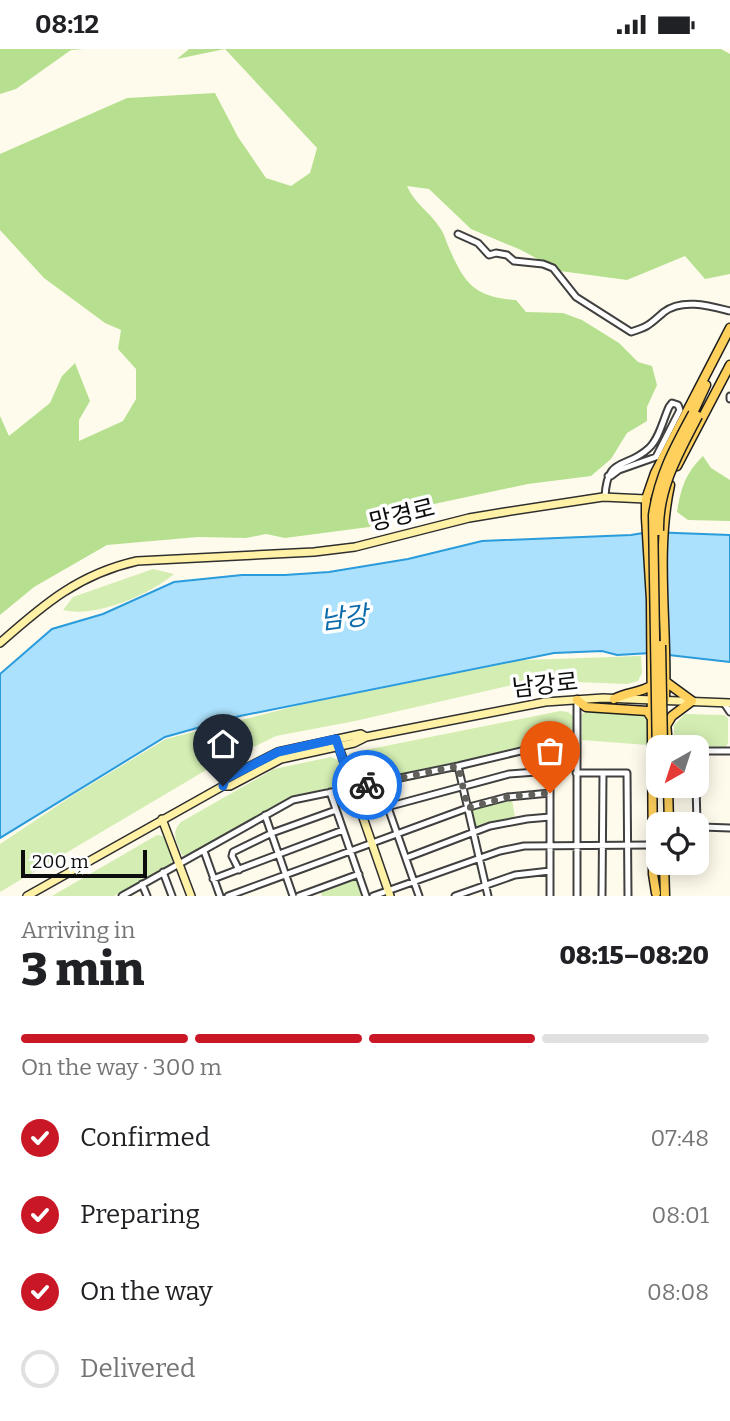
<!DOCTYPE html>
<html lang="en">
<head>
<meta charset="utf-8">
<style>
  :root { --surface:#fff; --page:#f2f2f2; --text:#202124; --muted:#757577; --line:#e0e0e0; --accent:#ca1726 }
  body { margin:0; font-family:Bitter,"Noto Sans KR",serif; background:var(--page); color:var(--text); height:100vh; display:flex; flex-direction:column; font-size:26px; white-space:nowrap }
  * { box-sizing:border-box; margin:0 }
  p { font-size:23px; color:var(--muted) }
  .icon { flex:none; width:38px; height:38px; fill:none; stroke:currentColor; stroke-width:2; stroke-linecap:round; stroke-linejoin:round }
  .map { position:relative; height:847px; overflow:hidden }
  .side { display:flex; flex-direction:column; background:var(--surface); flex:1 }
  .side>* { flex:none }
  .needle { width:46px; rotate:219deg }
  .fabs { position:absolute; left:646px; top:686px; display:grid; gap:14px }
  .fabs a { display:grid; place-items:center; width:63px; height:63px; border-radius:14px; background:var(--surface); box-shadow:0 4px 18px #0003; font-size:35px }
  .scale { position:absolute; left:21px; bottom:18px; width:126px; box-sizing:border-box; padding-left:7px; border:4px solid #0d0d0d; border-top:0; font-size:19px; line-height:24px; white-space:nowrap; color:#0d0d0d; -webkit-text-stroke:5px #fff; paint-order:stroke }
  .pin { position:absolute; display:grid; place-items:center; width:60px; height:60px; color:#fff; margin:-72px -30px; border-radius:50% 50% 50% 0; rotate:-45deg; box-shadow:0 0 7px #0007 }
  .pin .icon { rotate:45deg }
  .courier { position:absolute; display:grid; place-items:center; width:70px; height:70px; margin:-35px; border:5px solid #1a73e8; border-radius:50%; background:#fff; color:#222; box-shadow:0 2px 9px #0007 }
  .head em { font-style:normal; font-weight:800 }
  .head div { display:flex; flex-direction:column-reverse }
  .head { display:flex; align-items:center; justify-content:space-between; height:119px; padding:0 21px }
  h1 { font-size:46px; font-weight:800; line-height:52px }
  .bar { display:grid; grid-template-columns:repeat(4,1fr); gap:10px 7px; align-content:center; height:84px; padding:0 21px }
  .bar i { height:9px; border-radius:5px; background:var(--line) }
  .bar .selected { background:var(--accent) }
  .bar p { grid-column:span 4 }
  ol { padding:0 21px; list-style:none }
  li { display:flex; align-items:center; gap:21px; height:77px }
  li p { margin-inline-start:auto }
  li .icon { padding:7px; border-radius:50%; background:var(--accent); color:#fff; stroke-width:4 }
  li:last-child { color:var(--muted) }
  li i { width:38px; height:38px; border:4px solid var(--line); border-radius:50% }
  .status { display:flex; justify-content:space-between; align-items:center; height:49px; padding:0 35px; background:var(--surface); direction:ltr }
  .status svg { height:19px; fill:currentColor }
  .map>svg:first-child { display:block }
  .green { fill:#d3edb2 }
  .forest { fill:#b6e08f }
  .water { fill:#abe1fc; stroke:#2a9bdb; stroke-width:2 }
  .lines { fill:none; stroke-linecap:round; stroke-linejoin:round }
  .street-casing { stroke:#404040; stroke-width:9 }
  .secondary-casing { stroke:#2f2f2f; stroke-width:10 }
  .primary-casing { stroke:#1e1e1e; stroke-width:11 }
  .street { stroke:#fff; stroke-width:5 }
  .secondary { stroke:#fff2a7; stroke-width:7 }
  .primary { stroke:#ffd15c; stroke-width:8 }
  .primary-bridge-casing { stroke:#1e1e1e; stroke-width:11; stroke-linecap:butt }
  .primary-bridge { stroke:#ffd15c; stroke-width:8 }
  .done { stroke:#62605b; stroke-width:7; stroke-dasharray:0 12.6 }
  .route { stroke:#1a73e8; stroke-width:9 }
  .labels { text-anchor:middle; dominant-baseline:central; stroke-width:7; stroke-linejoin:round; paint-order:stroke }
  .street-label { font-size:24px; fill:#0d0d0d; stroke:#fff }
  .water-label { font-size:26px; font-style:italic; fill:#0a6aaa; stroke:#fff }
</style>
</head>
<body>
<div class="status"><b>08:12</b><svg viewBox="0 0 49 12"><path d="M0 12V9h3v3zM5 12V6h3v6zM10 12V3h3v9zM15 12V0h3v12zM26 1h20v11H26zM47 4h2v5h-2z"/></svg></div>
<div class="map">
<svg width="730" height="847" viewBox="0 0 730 847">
  <rect width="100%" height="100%" fill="#fffbec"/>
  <path class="green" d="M 153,520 L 174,525 C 149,546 96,569 63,561 L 73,548 Z
    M 641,607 L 642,624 L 638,632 L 627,635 L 575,633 L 512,636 L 355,672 L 276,687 L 208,720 L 0,843 L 0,795 L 75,745 L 166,690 L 300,656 L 523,611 Z
    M 560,662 L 568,663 L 573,667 L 573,688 L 357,734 L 353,732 L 346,710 L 350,704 Z
    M 586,662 L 643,665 L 647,670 L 647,696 L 582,691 L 582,665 Z
    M 685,665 L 724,666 L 728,669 L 728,694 L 726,698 L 674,696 L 674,676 Z
    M 331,708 L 338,711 L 345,730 L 344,736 L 300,745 L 284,751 L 185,807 L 182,806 C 177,794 170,784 181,773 L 274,720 Z
    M 512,750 L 515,769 L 475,778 L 471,761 L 473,759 Z
    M 157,786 L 163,787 L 173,810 L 171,815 L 114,847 L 52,847 Z
    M 354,829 L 358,830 L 363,845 L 362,847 L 322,847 L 320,841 Z"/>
  <path class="forest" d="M 0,0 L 84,0 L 71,1 L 16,40 L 0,45 Z
    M 189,0 L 721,0 L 730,5 L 730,225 L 705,230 L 685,207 L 627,231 L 560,222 L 521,201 L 471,180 L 429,140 L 407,137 C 414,154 430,163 440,179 C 444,184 446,192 449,199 C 465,235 474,248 516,251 L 526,263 L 563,264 L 582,271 L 619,294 L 638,313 L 652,317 L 657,336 L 647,358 L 647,372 L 627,384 L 611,410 L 591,427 L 528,435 L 387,465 L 369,478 L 285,489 L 266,485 L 246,489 L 198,488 L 107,496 L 34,538 L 0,566 L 0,367 L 9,387 L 50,354 L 62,327 L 75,314 L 90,352 L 79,371 L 79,392 L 123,372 L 136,350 L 136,320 L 118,300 L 121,281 L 105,274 L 44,229 L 0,181 L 0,105 L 127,49 L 215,44 L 238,88 L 266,129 L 291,137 L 310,124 L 317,99 L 225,0 L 177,10 Z
    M 703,407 L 711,419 L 730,431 L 730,472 L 688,471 L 677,463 C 681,439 685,425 703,407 Z"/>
  <path class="water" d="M 649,483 L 730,486 L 730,613 L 651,604 L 617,606 L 602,602 L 554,604 L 240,667 L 165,688 L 0,789 L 0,625 L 52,580 L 103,565 L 174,533 L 242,526 L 285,526 L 329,523 L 408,510 L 482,492 L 631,486 Z"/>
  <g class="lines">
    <defs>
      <path id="street" d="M 458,185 L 478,194 L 489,206 L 496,204 L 507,206 L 514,212 L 543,215 L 553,219 L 576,248 L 631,283 C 650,277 650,275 664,263 C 682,249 710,257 730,262
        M 730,347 L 730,350
        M 605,448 C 607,406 626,421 649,399 C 659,390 663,371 669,358 L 672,354 L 678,356 L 680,361 L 656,408 L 619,421 L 611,427 L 608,427
        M 577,651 L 577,847
        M 724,654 L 730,663
        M 696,708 L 704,702 L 730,702
        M 458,717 L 488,847
        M 576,724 L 627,724 L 628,847
        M 379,733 L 419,847
        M 696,737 L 697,774 L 702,778 L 730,779
        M 330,743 L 366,847
        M 387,758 L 509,725 L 550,722
        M 265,766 L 293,847
        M 204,802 L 220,847
        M 406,809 L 490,777 L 527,770 L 550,768
        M 239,821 L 232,807 L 233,803 L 272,784 L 336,761
        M 163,823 L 172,847
        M 213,830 L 343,781
        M 142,835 L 147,847
        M 122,847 L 293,751 L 458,717 L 550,695 L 577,692
        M 228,847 L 473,757 L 507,748 L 550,744
        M 299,847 L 359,825
        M 373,847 L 500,802 L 524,797 L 653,796
        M 455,847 L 515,826 L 550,822
        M 550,847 L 550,695
        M 602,847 L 603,724"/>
      <path id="secondary" d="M 0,594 C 44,555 79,525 137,512 L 314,503 L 355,498 L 469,469 L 505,463 L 603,448 L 646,450
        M 336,690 L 390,847
        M 223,737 L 225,730 L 278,703 L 361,685 L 366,688
        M 162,770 L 191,847
        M 27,847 L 223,737 L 230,737 L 281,710 L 354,694 L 366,688 L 545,653 L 603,649 L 730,654"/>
      <path id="primary" d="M 693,364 L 706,336
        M 677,417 L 730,316
        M 666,633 L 692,652 L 672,667 L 666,677
        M 614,650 C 627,643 639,644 651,637
        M 665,650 C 668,579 655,505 670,436
        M 577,651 L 586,658 L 647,662 L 651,668
        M 666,673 L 668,698
        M 668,737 L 669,775
        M 664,814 L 665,847
        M 656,844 L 653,825 L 651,551 L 646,469 L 646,450 L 655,424 L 730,279"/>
    </defs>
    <use href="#street" class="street-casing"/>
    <use href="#secondary" class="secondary-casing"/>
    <use href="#primary" class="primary-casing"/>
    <use href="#street" class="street"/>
    <use href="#secondary" class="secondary"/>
    <use href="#primary" class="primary"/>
    <defs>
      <path id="primary-bridge" d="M 659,482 C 658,439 679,404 698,367
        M 661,596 L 663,698
        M 657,712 L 653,466 C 659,426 674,399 693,364"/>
    </defs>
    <use href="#primary-bridge" class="primary-bridge-casing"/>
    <use href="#primary-bridge" class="primary-bridge"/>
  </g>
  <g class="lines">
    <path class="done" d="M 367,736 L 458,717 L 468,759 L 507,748 L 550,744"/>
    <path class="route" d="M 223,737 L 225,730 L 278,703 L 336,690 L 352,739 L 367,736"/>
  </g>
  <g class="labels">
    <g class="street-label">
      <text transform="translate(402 466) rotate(-14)">망경로</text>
      <text transform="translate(545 636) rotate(-6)">남강로</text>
    </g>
    <g class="water-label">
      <text transform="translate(344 569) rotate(-7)">남강</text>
    </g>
  </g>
</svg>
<div class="fabs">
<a><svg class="needle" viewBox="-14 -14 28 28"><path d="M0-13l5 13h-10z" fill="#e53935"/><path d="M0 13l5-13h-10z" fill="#757577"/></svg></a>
<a><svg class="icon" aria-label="locate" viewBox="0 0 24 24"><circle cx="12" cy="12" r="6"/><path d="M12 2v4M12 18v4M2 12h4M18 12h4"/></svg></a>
</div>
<div class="scale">200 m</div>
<div class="pin" style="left:550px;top:744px;background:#ea580c"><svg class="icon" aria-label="bag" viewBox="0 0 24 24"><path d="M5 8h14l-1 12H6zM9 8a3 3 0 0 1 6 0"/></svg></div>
<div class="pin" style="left:223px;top:737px;background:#1f2937"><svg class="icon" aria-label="home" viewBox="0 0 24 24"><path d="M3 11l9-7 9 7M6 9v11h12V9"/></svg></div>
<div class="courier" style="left:367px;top:736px"><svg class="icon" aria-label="bike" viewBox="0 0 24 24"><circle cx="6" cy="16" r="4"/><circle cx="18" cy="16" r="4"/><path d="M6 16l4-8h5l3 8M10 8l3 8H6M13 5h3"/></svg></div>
</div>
<section class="side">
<div class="head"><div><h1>3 min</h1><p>Arriving in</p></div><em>08:15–08:20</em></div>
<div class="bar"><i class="selected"></i><i class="selected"></i><i class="selected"></i><i></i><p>On the way · 300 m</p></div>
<ol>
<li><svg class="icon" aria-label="check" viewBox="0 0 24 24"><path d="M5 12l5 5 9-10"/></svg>Confirmed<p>07:48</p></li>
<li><svg class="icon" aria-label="check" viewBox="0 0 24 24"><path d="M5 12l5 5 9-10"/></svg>Preparing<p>08:01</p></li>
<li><svg class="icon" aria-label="check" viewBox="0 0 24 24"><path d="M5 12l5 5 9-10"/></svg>On the way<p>08:08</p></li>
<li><i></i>Delivered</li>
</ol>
</section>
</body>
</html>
